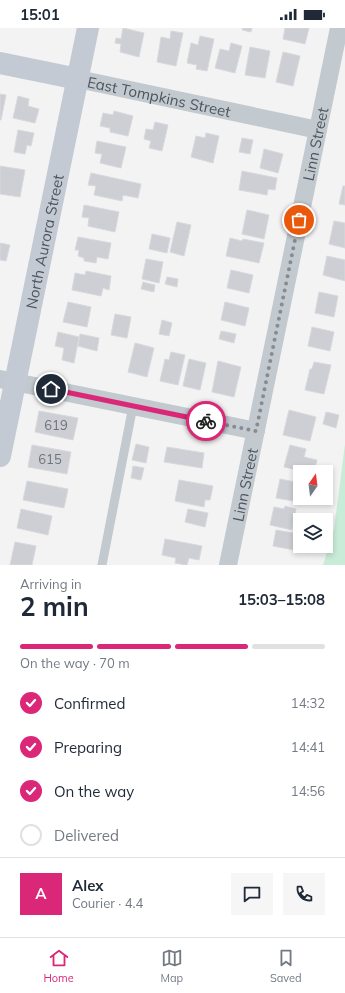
<!DOCTYPE html>
<html lang="en">
<head>
<meta charset="utf-8">
<style>
  :root { --surface:#fff; --page:#f6f6f7; --text:#1f2937; --muted:#747a83; --line:#e0e1e3; --accent:#db2777 }
  body { margin:0; font-family:Mulish,sans-serif; background:var(--page); color:var(--text); height:100vh; display:flex; flex-direction:column; font-size:15px; white-space:nowrap }
  * { box-sizing:border-box; margin:0 }
  p { font-size:13px; color:var(--muted) }
  .icon { flex:none; width:22px; height:22px; fill:none; stroke:currentColor; stroke-width:2; stroke-linecap:round; stroke-linejoin:round }
  .map { position:relative; height:537px; overflow:hidden }
  .panel { display:flex; flex-direction:column; background:var(--surface); flex:1 }
  .panel>* { flex:none }
  .needle { width:26px; rotate:14deg }
  .fabs { position:absolute; left:293px; top:437px; display:grid; gap:8px }
  .fabs a { display:grid; place-items:center; width:40px; height:40px; border-radius:0px; background:var(--surface); box-shadow:0 2px 6px #0003; font-size:20px }
  .pin { position:absolute; display:grid; place-items:center; width:34px; height:34px; color:#fff; margin:-17px; border:2px solid #fff; border-radius:50%; box-shadow:0 1px 4px #0007 }
  .courier { position:absolute; display:grid; place-items:center; width:40px; height:40px; margin:-20px; border:3px solid #db2777; border-radius:50%; background:#fff; color:#222; box-shadow:0 1px 5px #0007 }
  .head em { font-style:normal; font-weight:700 }
  .head div { display:flex; flex-direction:column-reverse }
  .head { display:flex; align-items:center; justify-content:space-between; height:68px; padding:0 20px }
  h1 { font-size:26px; font-weight:700; line-height:30px }
  .bar { display:grid; grid-template-columns:repeat(4,1fr); gap:6px 4px; align-content:center; height:48px; padding:0 20px }
  .bar i { height:5px; border-radius:3px; background:var(--line) }
  .bar .on { background:var(--accent) }
  .bar p { grid-column:span 4 }
  .line { display:flex; align-items:center; gap:10px; padding:0 20px; border-top:1px solid var(--line) }
  .line div { flex:1 }
  .round { display:grid; place-items:center; flex:none; width:42px; height:42px; border-radius:0px; background:var(--page) }
  ol { padding:0 20px; list-style:none }
  li { display:flex; align-items:center; gap:12px; height:44px }
  li p { margin-inline-start:auto }
  li .icon { padding:4px; border-radius:50%; background:var(--accent); color:#fff; stroke-width:4 }
  li:last-child { color:var(--muted) }
  li i { width:22px; height:22px; border:2px solid var(--line); border-radius:50% }
  .status { display:flex; justify-content:space-between; align-items:center; height:28px; padding:0 20px; background:var(--surface); direction:ltr }
  .status svg { height:11px; fill:currentColor }
  .dock { display:flex; justify-content:space-around; align-items:center; height:56px; border-top:1px solid var(--line); background:var(--surface); font-size:11px; color:var(--muted) }
  .dock a { display:grid; justify-items:center; gap:2px }
  .dock .on { color:var(--accent) }
  .map>svg:first-child { display:block }
  .green { fill:#c8ecd7 }
  .building { fill:#cdcfd4; stroke:#d7d9dd }
  .lines { fill:none; stroke-linecap:round; stroke-linejoin:round }
  .lane { stroke:#c2c9cf; stroke-width:9 }
  .street { stroke:#c2c9cf; stroke-width:18 }
  .secondary { stroke:#c3cad3; stroke-width:22 }
  .done { stroke:#878c92; stroke-width:4; stroke-dasharray:0 7.2 }
  .route { stroke:#db2777; stroke-width:5 }
  .labels { text-anchor:middle; dominant-baseline:central; stroke-width:3.5; stroke-linejoin:round; paint-order:stroke }
  .number-label { font-size:13px; fill:#6c747c }
  .street-label { font-size:15px; fill:#4c555e; stroke:#fff }
</style>
</head>
<body>
<div class="status"><b>15:01</b><svg viewBox="0 0 49 12"><path d="M0 12V9h3v3zM5 12V6h3v6zM10 12V3h3v9zM15 12V0h3v12zM26 1h20v11H26zM47 4h2v5h-2z"/></svg></div>
<div class="map">
<svg width="345" height="537" viewBox="0 0 345 537">
  <rect width="100%" height="100%" fill="#f4f3f3"/>
  <path class="green" d="M 345,416 L 345,537 L 323,537 L 334,501 Z"/>
  <path class="building" d="M 123,0 L 144,5 L 139,29 L 120,24 L 121,16 L 115,15 L 116,10 L 121,11 Z
    M 243,0 L 252,0 L 251,4 L 242,2 Z
    M 285,0 L 309,0 L 305,16 L 283,11 Z
    M 171,3 L 183,5 L 176,38 L 157,34 L 161,9 L 170,11 Z
    M 200,8 L 214,11 L 207,43 L 196,41 L 197,37 L 187,35 L 191,15 L 198,17 Z
    M 231,15 L 242,18 L 235,45 L 215,40 L 220,21 L 229,23 Z
    M 250,19 L 270,23 L 265,50 L 245,47 Z
    M 283,24 L 300,28 L 293,58 L 276,54 Z
    M 0,66 L 6,67 L 1,92 L 0,92 Z
    M 18,68 L 29,71 L 28,78 L 39,81 L 35,95 L 13,90 Z
    M 114,83 L 133,88 L 128,108 L 110,104 L 110,100 L 100,98 L 103,85 L 113,87 Z
    M 155,94 L 168,97 L 162,123 L 149,120 L 151,113 L 144,111 L 146,101 L 153,102 Z
    M 18,102 L 34,105 L 31,118 L 27,117 L 25,126 L 14,124 Z
    M 206,105 L 219,108 L 213,135 L 191,129 L 196,108 L 205,110 Z
    M 242,110 L 253,112 L 250,126 L 239,124 Z
    M 97,113 L 126,119 L 121,140 L 100,135 L 102,126 L 95,125 Z
    M 264,121 L 283,126 L 278,145 L 260,140 Z
    M 0,138 L 25,142 L 20,169 L 0,166 Z
    M 242,143 L 277,150 L 275,162 L 268,161 L 267,167 L 239,162 Z
    M 91,145 L 141,156 L 138,170 L 123,167 L 122,173 L 94,167 L 96,158 L 88,157 Z
    M 343,158 L 345,158 L 345,177 L 339,176 Z
    M 84,177 L 119,184 L 115,204 L 88,198 L 89,190 L 82,189 Z
    M 247,182 L 269,187 L 264,211 L 242,206 Z
    M 334,193 L 345,195 L 345,220 L 329,216 Z
    M 177,194 L 191,197 L 184,228 L 170,224 Z
    M 152,206 L 170,210 L 167,225 L 149,221 Z
    M 78,209 L 111,215 L 108,231 L 97,229 L 96,235 L 84,233 L 84,230 L 78,228 L 79,222 L 75,222 Z
    M 230,210 L 242,213 L 243,211 L 264,215 L 259,235 L 226,228 Z
    M 0,215 L 10,217 L 6,233 L 0,232 Z
    M 327,228 L 345,232 L 345,253 L 323,247 Z
    M 146,231 L 163,234 L 159,255 L 142,251 Z
    M 231,242 L 253,247 L 249,265 L 227,260 Z
    M 86,243 L 111,248 L 109,262 L 103,260 L 101,268 L 72,262 L 75,245 L 85,247 Z
    M 167,249 L 178,251 L 177,259 L 165,256 Z
    M 143,254 L 155,257 L 154,264 L 141,261 Z
    M 319,264 L 338,268 L 334,289 L 315,285 Z
    M 68,274 L 91,279 L 87,299 L 63,294 Z
    M 225,274 L 249,280 L 245,298 L 221,292 Z
    M 115,286 L 131,289 L 127,310 L 111,307 Z
    M 162,292 L 172,295 L 169,308 L 159,306 Z
    M 312,299 L 334,304 L 330,323 L 308,318 Z
    M 221,303 L 236,306 L 234,315 L 219,311 Z
    M 58,304 L 79,309 L 74,335 L 62,332 L 64,320 L 55,318 Z
    M 80,306 L 99,310 L 97,323 L 78,318 Z
    M 135,315 L 154,320 L 147,349 L 128,344 Z
    M 171,324 L 185,327 L 178,357 L 160,353 L 165,331 L 169,332 Z
    M 189,331 L 206,335 L 200,362 L 183,358 Z
    M 218,333 L 241,339 L 234,369 L 212,364 Z
    M 314,334 L 331,337 L 324,366 L 305,362 L 310,341 L 312,341 Z
    M 289,382 L 316,389 L 310,413 L 283,407 Z
    M 39,383 L 78,390 L 73,412 L 35,404 Z
    M 326,384 L 339,387 L 336,400 L 323,396 Z
    M 136,416 L 149,419 L 146,435 L 132,432 Z
    M 32,417 L 71,424 L 67,446 L 28,439 Z
    M 290,417 L 306,421 L 304,429 L 317,432 L 314,444 L 305,444 L 284,439 Z
    M 167,419 L 204,425 L 202,440 L 164,434 Z
    M 133,438 L 144,440 L 141,452 L 131,450 Z
    M 280,451 L 300,455 L 300,470 L 312,470 L 311,476 L 276,470 Z
    M 179,452 L 213,458 L 210,472 L 205,472 L 204,479 L 175,473 Z
    M 27,453 L 68,461 L 64,480 L 23,472 Z
    M 285,478 L 296,481 L 292,502 L 270,497 L 274,479 L 284,481 Z
    M 21,481 L 52,488 L 48,507 L 17,500 Z
    M 188,481 L 208,485 L 205,499 L 185,494 Z
    M 276,502 L 300,506 L 300,518 L 311,518 L 310,525 L 273,518 Z
    M 165,511 L 202,518 L 199,532 L 189,530 L 187,537 L 185,537 L 175,535 L 176,530 L 162,527 Z
    M 15,514 L 36,518 L 32,537 L 10,537 Z"/>
  <g class="lines">
    <path class="lane" d="M 102,537 L 133,378"/>
    <g class="street">
      <path id="s1" d="M 78,51 L 318,102"/>
      <path d="M 0,351 L 256,403"/>
      <path id="s2" d="M 228,537 L 339,0"/>
    </g>
    <g class="secondary">
      <path d="M 0,35 L 78,51"/>
      <path id="s3" d="M 0,428 L 88,0"/>
    </g>
  </g>
  <g class="lines">
    <path class="done" d="M 206,393 L 256,403 L 299,192"/>
    <path class="route" d="M 51,361 L 206,393"/>
  </g>
  <g class="labels">
    <g class="number-label">
      <text x="56" y="397">619</text>
      <text x="50" y="431">615</text>
    </g>
    <g class="street-label">
      <text stroke="none"><textPath href="#s1" startOffset="83">East Tompkins Street</textPath></text>
      <text stroke="none"><textPath href="#s2" startOffset="430">Linn Street</textPath></text>
      <text stroke="none"><textPath href="#s3" startOffset="219">North Aurora Street</textPath></text>
      <text stroke="none"><textPath href="#s2" startOffset="82">Linn Street</textPath></text>
    </g>
  </g>
</svg>
<div class="fabs">
<a><svg class="needle" viewBox="-14 -14 28 28"><path d="M0-13l5 13h-10z" fill="#e53935"/><path d="M0 13l5-13h-10z" fill="#747a83"/></svg></a>
<a><svg class="icon" aria-label="layers" viewBox="0 0 24 24"><path d="M12 4l9 5-9 5-9-5zM3 14l9 5 9-5"/></svg></a>
</div>
<div class="pin" style="left:299px;top:192px;background:#ea580c"><svg class="icon" aria-label="bag" viewBox="0 0 24 24"><path d="M5 8h14l-1 12H6zM9 8a3 3 0 0 1 6 0"/></svg></div>
<div class="pin" style="left:51px;top:361px;background:#1f2937"><svg class="icon" aria-label="home" viewBox="0 0 24 24"><path d="M3 11l9-7 9 7M6 9v11h12V9"/></svg></div>
<div class="courier" style="left:206px;top:393px"><svg class="icon" aria-label="bike" viewBox="0 0 24 24"><circle cx="6" cy="16" r="4"/><circle cx="18" cy="16" r="4"/><path d="M6 16l4-8h5l3 8M10 8l3 8H6M13 5h3"/></svg></div>
</div>
<section class="panel">
<div class="head"><div><h1>2 min</h1><p>Arriving in</p></div><em>15:03–15:08</em></div>
<div class="bar"><i class="on"></i><i class="on"></i><i class="on"></i><i></i><p>On the way · 70 m</p></div>
<ol>
<li><svg class="icon" aria-label="check" viewBox="0 0 24 24"><path d="M5 12l5 5 9-10"/></svg>Confirmed<p>14:32</p></li>
<li><svg class="icon" aria-label="check" viewBox="0 0 24 24"><path d="M5 12l5 5 9-10"/></svg>Preparing<p>14:41</p></li>
<li><svg class="icon" aria-label="check" viewBox="0 0 24 24"><path d="M5 12l5 5 9-10"/></svg>On the way<p>14:56</p></li>
<li><i></i>Delivered</li>
</ol>
<div class="line" style="height:72px"><b class="round" style="background:var(--accent);color:#fff">A</b><div><b>Alex</b><p>Courier · 4.4</p></div><a class="round"><svg class="icon" aria-label="chat" viewBox="0 0 24 24"><path d="M4 5h16v11H9l-5 4z"/></svg></a><a class="round"><svg class="icon" aria-label="phone" viewBox="0 0 24 24"><path d="M5 4h4l2 5-3 2q2 4 5 5l2-3 5 2v4C11 20 4 13 5 4z"/></svg></a></div>
</section>
<nav class="dock">
<a class="on"><svg class="icon" aria-label="home" viewBox="0 0 24 24"><path d="M3 11l9-7 9 7M6 9v11h12V9"/></svg>Home</a>
<a><svg class="icon" aria-label="map" viewBox="0 0 24 24"><path d="M3 6l6-2 6 2 6-2v14l-6 2-6-2-6 2zM9 4v14M15 6v14"/></svg>Map</a>
<a><svg class="icon" aria-label="saved" viewBox="0 0 24 24"><path d="M7 4h10v16l-5-4-5 4z"/></svg>Saved</a>
</nav>
</body>
</html>
